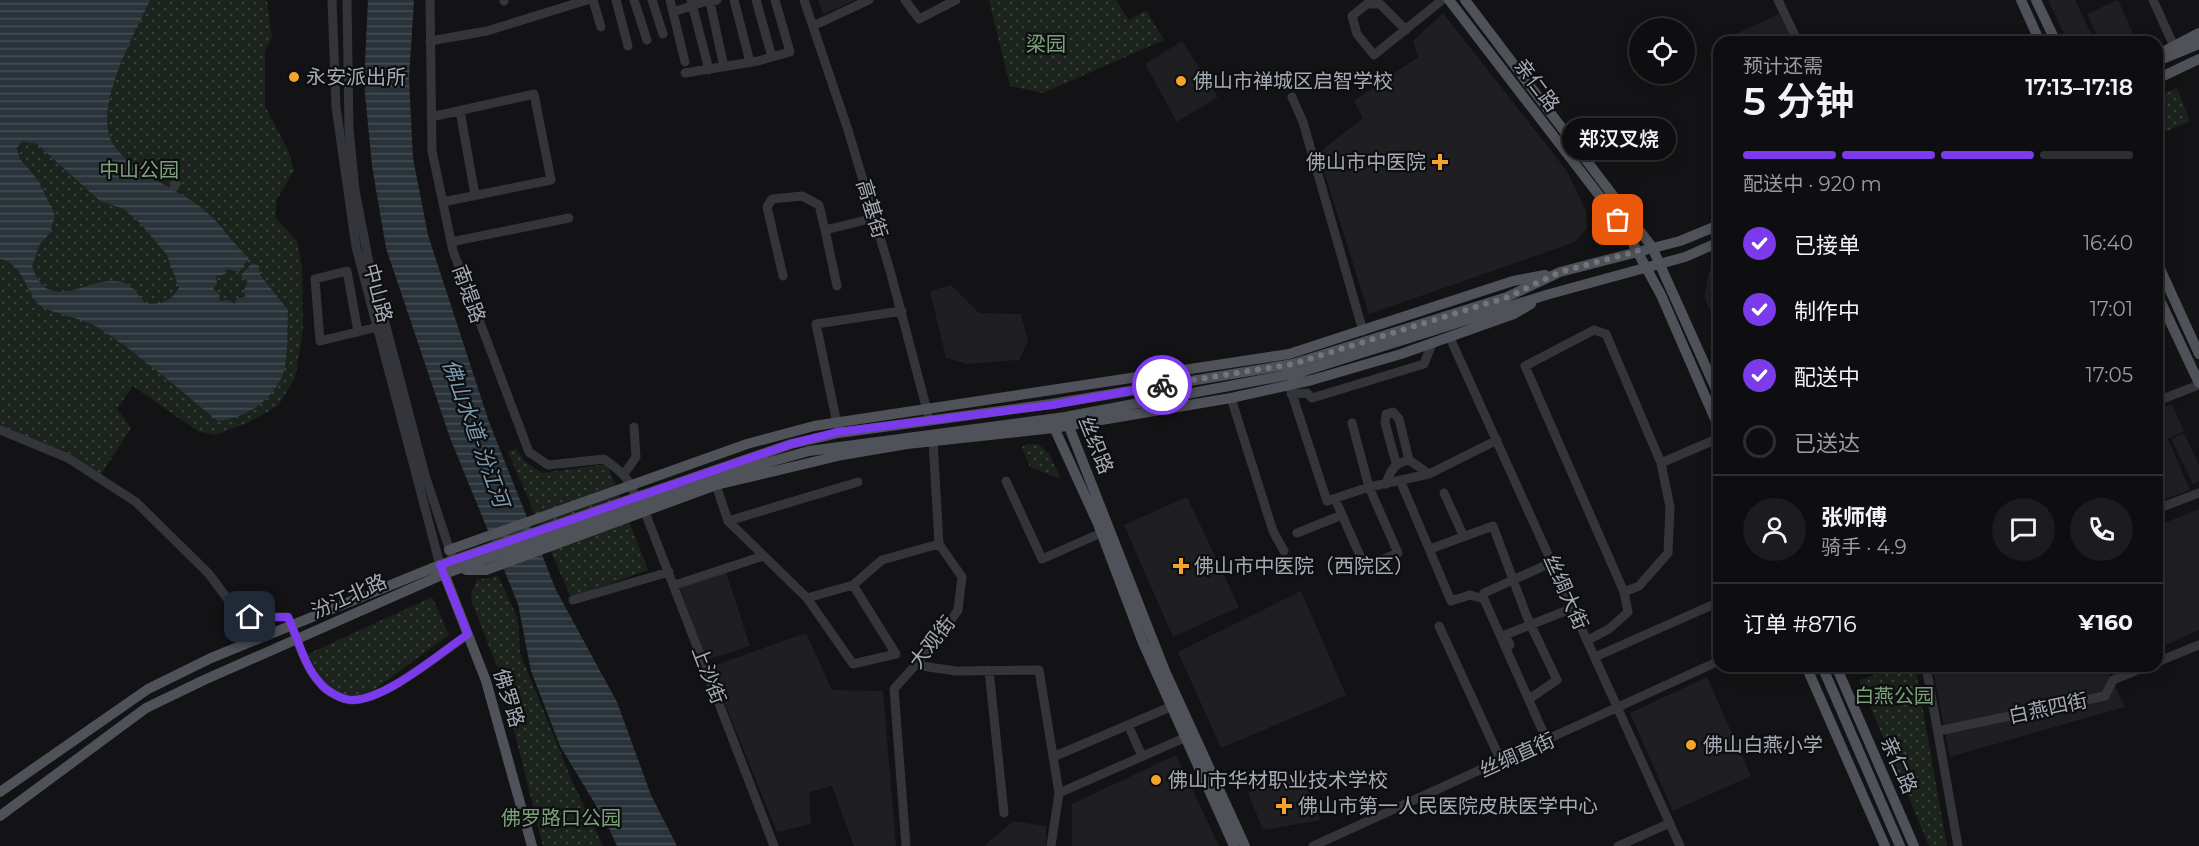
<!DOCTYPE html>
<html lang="zh">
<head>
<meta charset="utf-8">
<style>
  :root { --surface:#0e0e10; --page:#1c1c1e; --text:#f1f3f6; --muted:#9b9c9f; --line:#2e2e30; --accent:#7c3aed }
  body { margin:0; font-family:Montserrat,"Noto Sans SC",sans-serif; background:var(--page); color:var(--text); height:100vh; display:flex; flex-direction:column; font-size:22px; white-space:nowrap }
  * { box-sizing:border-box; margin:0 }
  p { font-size:20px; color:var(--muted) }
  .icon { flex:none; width:33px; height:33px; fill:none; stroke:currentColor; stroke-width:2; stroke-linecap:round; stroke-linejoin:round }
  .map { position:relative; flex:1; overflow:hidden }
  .panel { position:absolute; left:1713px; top:36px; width:450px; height:636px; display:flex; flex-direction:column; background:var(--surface); border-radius:18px; box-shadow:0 3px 15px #0003,0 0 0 2px var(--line) }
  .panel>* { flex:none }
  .buttons { position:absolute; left:1629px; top:18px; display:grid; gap:12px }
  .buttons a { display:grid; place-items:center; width:66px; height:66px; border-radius:50%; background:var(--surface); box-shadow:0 3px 15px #0003,0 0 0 2px var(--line); font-size:30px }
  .pin { position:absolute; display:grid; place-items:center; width:51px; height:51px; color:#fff; margin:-26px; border-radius:12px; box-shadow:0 3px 9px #0006 }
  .courier { position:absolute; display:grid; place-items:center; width:60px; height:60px; margin:-30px; border:4px solid #7c3aed; border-radius:50%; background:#fff; color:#222; box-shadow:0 2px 8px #0007 }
  .bubble { position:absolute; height:42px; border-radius:21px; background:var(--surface); box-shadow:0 3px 15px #0003,0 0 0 2px var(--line); font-size:20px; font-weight:600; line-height:42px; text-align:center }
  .summary em { font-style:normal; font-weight:600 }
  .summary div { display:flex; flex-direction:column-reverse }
  .summary { display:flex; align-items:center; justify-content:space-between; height:102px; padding:0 30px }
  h1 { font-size:39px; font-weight:600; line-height:45px }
  .bar { display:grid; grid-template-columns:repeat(4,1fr); gap:9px 6px; align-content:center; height:72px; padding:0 30px }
  .bar i { height:8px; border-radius:4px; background:var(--line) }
  .bar .current { background:var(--accent) }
  .bar p { grid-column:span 4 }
  .line { display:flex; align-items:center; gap:15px; padding:0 30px; border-top:2px solid var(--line) }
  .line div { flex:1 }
  .round { display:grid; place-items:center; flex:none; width:63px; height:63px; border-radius:32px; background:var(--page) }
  ol { padding:0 30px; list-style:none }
  li { display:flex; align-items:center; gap:18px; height:66px }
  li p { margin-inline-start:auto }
  li .icon { padding:6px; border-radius:50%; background:var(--accent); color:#fff; stroke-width:4 }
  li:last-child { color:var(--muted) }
  li i { width:33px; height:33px; border:3px solid var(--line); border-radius:50% }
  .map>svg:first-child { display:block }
  .built { fill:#1f1f22 }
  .park { fill:url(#park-dots) }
  .water { fill:url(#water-rules); fill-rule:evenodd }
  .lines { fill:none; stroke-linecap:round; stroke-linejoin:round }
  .minor { stroke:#34353a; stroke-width:9 }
  .major { stroke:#505259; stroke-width:10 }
  .done { stroke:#71767d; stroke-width:6; stroke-dasharray:0 10.8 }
  .route { stroke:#7c3aed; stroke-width:8 }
  .poi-dot { fill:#f4a42b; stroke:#0e0e10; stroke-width:2 }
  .labels { text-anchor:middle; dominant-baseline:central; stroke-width:4.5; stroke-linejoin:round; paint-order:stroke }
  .park-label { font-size:20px; fill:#7ba17b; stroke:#0e0e10 }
  .poi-label { font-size:20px; fill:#a4abb5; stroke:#0e0e10; text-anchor:start }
  .street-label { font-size:20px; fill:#a4abb5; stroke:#0e0e10 }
  .water-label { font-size:21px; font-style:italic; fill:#7a9bb1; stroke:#0e0e10 }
</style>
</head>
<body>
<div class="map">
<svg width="2199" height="846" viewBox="0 0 2199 846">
  <defs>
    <pattern id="park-dots" width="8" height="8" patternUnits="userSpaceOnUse" patternTransform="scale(1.5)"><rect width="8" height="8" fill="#1b231c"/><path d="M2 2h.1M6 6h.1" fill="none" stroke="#39403b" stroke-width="1.8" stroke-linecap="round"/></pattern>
    <pattern id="water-rules" width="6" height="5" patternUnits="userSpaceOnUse" patternTransform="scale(1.5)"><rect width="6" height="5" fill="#293339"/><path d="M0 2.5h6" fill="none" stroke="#454e53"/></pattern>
  </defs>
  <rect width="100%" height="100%" fill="#131315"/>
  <path class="built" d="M 818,0 L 856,0 L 823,14 Z
    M 2048,0 L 2075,0 L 2095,42 L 2068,42 Z
    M 2118,0 L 2137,42 L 2100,42 L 2087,14 Z
    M 1443,13 L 1567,171 L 1586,211 L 1587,228 L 1575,242 L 1369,314 L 1318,153 L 1363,118 L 1354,101 L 1418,57 L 1413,41 Z
    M 1779,14 L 1793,42 L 1724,42 L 1723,40 Z
    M 1182,41 L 1218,97 L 1177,122 L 1145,64 Z
    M 1719,258 L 1719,314 L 1713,317 L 1704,297 L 1711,262 Z
    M 951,285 L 979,313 L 1021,314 L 1028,341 L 1019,360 L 967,364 L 946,358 L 930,291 Z
    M 2172,404 L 2184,431 L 2168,439 L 2190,490 L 2157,502 L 2157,410 Z
    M 2184,433 L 2199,465 L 2199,481 L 2193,484 L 2171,439 Z
    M 1187,497 L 1239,607 L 1173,637 L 1124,525 Z
    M 2199,509 L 2199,630 L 2157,649 L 2157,526 Z
    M 726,572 L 750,646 L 706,660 L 680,588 Z
    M 1301,591 L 1346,695 L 1221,748 L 1178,652 Z
    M 806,633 L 832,690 L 883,691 L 896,846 L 854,846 L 832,786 L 809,792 L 811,824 L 777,832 L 710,667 Z
    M 1932,666 L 2105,666 L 2125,707 L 1950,757 Z
    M 1707,677 L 1751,776 L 1673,811 L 1630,713 Z
    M 1176,755 L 1219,846 L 1072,846 L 1072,804 Z
    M 1292,773 L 1300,773 L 1321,820 L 1263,830 L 1248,793 Z
    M 1013,821 L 1046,826 L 1046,846 L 984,846 Z"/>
  <path class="park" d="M 0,0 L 267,0 L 272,38 L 265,51 L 265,106 L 288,150 L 294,171 L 277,199 L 275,217 L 297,241 L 302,266 L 303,330 L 295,378 L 278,406 L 247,423 L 216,435 L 199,432 L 133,386 L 117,409 L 131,428 L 100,476 L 70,454 L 0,427 Z
    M 989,0 L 1116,0 L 1129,20 L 1146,10 L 1164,40 L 1043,93 L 1010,86 Z
    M 2177,88 L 2190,121 L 2157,135 L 2157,96 Z
    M 1027,444 L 1038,444 L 1049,454 L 1061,479 L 1030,467 L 1022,447 Z
    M 516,448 L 523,460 L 542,473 L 607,464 L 648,570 L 571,598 L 508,452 Z
    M 498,576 L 518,619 L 520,653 L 573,783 L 603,846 L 543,846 L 500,674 L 472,603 L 471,594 L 477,580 Z
    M 432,597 L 449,635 L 367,695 C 333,699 321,683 308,654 Z
    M 1903,666 L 1915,666 L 1947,846 L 1929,846 L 1859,680 Z"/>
  <path class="water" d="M 0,0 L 150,0 C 135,34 89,112 115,147 C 136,174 171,186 198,205 C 218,219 231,242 249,258 L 239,272 L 227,269 L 223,275 L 216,276 L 217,284 L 213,289 L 219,294 L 220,301 L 229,300 L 234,304 L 238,298 L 245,297 L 244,290 L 248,282 L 241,275 L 252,263 L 259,266 L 260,275 L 288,310 C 287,329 289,363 281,379 C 268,404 243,418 218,421 C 178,389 140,354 97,327 C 83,318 44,312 37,303 C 25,288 23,264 0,259 ZM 22,141 L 37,144 L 100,201 L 124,209 L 140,223 L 167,255 L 179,288 C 172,301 159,306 145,303 C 138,295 132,284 121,282 C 88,274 49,318 32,266 L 40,244 L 50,233 L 55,215 L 38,180 L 20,159 L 17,148 Z
    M 368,0 L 414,0 L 409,79 L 413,158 L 428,235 L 489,422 L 556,590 L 617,702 L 651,795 L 677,846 L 617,846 L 606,822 L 560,746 L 531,671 L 518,604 L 450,438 L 386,248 L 372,166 L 364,83 Z"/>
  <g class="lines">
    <path class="minor" d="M 332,0 L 336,107 L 356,247 L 440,565
      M 347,0 L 349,129 L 355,190 L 368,258 L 425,475 L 451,554
      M 430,0 L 432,151 L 453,251 L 529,452 L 548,465 L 604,459 C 619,470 630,478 635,496
      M 504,0 L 504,1
      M 593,0 L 601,27
      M 616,0 L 628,46
      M 634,0 L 647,40
      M 652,0 L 663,34
      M 670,0 L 685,62
      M 691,0 L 709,70
      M 717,0 L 710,2 L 724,67
      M 734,0 L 750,62
      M 756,0 L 772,57
      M 804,0 L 848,130 L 891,274 L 928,414
      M 905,0 L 919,19 L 956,0
      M 1778,0 L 1798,42
      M 2153,0 L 2173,44
      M 673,12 L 710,0
      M 813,26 L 869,0
      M 1406,30 L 1380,4 L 1367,4 L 1352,16 L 1357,34 L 1374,55 L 1442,0
      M 430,41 L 487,31 L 587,0
      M 685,73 L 758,61 L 790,52 L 775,0
      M 1292,97 L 1303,122 L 1363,331
      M 460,111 L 475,195
      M 431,117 L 534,94 L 551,180 L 443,202
      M 174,187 L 176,184
      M 825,230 L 837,286
      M 451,242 L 569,218
      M 783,276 L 767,207 L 772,199 L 802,196 L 819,205 L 825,230 L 874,218
      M 358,332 L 347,271 L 315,279 L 320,341 L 382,326
      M 1450,338 L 1680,846
      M 1289,385 L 1327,501 L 1369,487 L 1429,474 L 1497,440
      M 1291,394 L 1307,393 L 1312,398 L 1424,364 L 1432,344
      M 1231,398 L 1273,531 L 1284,551
      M 2157,401 L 2199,385
      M 838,428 L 816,324 L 902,311
      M 0,430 L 68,458 L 136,502 L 209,574 L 232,605 L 250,617 L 288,617 C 297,638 304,666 320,683 C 326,691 342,700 352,700 C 386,700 440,653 468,635
      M 1396,463 L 1385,423 L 1386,414 L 1393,412 L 1399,419 L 1409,460
      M 624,474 L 636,457 L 634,427
      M 1400,480 L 1451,601 L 1470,595 L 1484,599 L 1547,741
      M 1006,481 L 1042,559 L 1101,533
      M 1386,484 C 1391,469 1394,464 1409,460 L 1429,474
      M 716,485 L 728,521 L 807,598 L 853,664 L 896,654 L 853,585 L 807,598
      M 1444,493 L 1464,537
      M 1335,499 L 1365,567 L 1398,553 L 1369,487 L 1352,423
      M 643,507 L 774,846
      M 2157,509 L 2199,493
      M 728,521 L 858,482
      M 1297,533 L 1342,515
      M 1430,549 L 1493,526 L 1527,617 L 1557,680 L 1532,697
      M 675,585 L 763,556
      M 853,585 L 882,560 L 939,544
      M 1624,592 L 1525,366 L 1594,330 L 1606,334 L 1661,463
      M 1484,593 L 1553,562
      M 573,600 L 669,572
      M 1439,626 L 1501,761
      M 1588,640 L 1609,629 L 1628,612 L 1624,592 L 1639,586 L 1668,553 L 1670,507 L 1661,463 L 1719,438
      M 1510,645 L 1505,635 L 1573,608
      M 1595,657 L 1719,602
      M 2157,662 L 2199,645
      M 915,665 L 956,671 L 1039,670 L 1059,793 L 1051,846
      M 1926,666 L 1958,846
      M 989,670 L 1004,813
      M 1128,725 L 1142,756
      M 1938,731 L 2105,696 L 2113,680 L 2147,666
      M 1053,757 L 1170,707
      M 1059,793 L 1184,738
      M 906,846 L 894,689 L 937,641 L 958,610 L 962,577 L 939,544 L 933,441
      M 1313,846 L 1719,661
      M 1618,846 L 1670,823"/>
    <path class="major" d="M 1449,0 L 1625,229 L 1661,295 L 1719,428
      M 1465,0 L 1652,247 L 1719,396
      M 2021,0 L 2040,42
      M 2036,0 L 2056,42
      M 2157,55 L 2199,33
      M 2157,61 L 2199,44
      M 2157,79 L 2199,59
      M 2157,262 L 2199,354
      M 2157,294 L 2199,383
      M 1066,419 L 1165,671 L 1245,846
      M 1052,423 L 1098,524 L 1143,643 L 1234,846
      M 449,550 L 747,444 L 814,426 L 1289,354 L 1513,281 L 1545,275
      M 442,568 L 486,681 L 532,846
      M 466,570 L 486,570 L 716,485 L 842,455 L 907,444 L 1054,428 L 1231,398 L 1312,380 L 1401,354 L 1514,314 L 1531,304
      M 1806,666 L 1885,846
      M 1822,666 L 1900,846
      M 1836,666 L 1914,846
      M 0,792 L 148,689 L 211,658 L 440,565 L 791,444 L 839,433 L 1051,404 L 1293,364 L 1507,297 L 1560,272 L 1680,241 L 1719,225
      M 0,816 L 146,708 L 204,680 L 444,574 L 716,477 L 809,451 L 1065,417 L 1298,373 L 1546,295 L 1685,257 L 1719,242"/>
  </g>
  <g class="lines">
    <path class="done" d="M 1162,385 L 1293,364 L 1508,297 L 1560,272 L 1638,251 L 1618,220"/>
    <path class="route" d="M 250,617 L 288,617 C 298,638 304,666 320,683 C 326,691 342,700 352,700 C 386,700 440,653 468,634 L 440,565 L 791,444 L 838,432 L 1052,405 L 1162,385"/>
  </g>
  <g class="poi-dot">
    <circle cx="294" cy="77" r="6"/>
    <circle cx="1181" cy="81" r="6"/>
    <path d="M1437 153h6v6h6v6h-6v6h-6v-6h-6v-6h6z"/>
    <path d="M1178 557h6v6h6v6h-6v6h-6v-6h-6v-6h6z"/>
    <circle cx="1691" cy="745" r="6"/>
    <circle cx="1156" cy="780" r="6"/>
    <path d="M1281 797h6v6h6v6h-6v6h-6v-6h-6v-6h6z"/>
  </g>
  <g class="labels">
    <g class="park-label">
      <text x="1046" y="44">梁园</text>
      <text x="139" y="170">中山公园</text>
      <text x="1894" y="696">白燕公园</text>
      <text x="561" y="818">佛罗路口公园</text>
    </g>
    <g class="poi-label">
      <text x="306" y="77">永安派出所</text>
      <text x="1193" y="81">佛山市禅城区启智学校</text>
      <text x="1426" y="162" text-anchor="end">佛山市中医院</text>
      <text x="1194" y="566">佛山市中医院（西院区）</text>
      <text x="1703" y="745">佛山白燕小学</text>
      <text x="1168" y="780">佛山市华材职业技术学校</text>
      <text x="1298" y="806">佛山市第一人民医院皮肤医学中心</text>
    </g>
    <g class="street-label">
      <text transform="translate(1537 85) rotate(53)">亲仁路</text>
      <text transform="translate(872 209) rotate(73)">高基街</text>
      <text transform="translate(378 293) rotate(75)">中山路</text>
      <text transform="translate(469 294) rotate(70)">南堤路</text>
      <text transform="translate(1096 445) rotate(68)">丝织路</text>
      <text transform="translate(1566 592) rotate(66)">丝绸大街</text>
      <text transform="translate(349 596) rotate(-24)">汾江北路</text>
      <text transform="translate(932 642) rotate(-52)">大观街</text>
      <text transform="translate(709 675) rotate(69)">上沙街</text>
      <text transform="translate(509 698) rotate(73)">佛罗路</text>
      <text transform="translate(2048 708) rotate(-12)">白燕四街</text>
      <text transform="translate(1517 755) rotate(-24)">丝绸直街</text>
      <text transform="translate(1899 765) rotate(66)">亲仁路</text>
    </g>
    <g class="water-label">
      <text transform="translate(476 433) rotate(70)">佛山水道-汾江河</text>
    </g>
  </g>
</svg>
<div class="buttons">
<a><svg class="icon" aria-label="locate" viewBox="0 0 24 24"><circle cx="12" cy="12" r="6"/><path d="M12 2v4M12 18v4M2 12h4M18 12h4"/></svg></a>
</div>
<div class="pin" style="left:1618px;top:220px;background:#ea580c"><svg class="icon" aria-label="bag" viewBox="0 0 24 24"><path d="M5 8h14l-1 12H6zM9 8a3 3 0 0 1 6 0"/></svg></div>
<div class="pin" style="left:250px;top:617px;background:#1f2937"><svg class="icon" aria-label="home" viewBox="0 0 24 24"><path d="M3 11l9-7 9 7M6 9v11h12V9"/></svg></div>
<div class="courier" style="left:1162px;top:385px"><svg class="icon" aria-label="bike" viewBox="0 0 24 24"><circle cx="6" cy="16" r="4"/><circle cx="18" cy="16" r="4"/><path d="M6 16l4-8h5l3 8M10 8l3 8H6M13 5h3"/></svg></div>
<div class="bubble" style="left:1562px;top:118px;width:114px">郑汉叉烧</div>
<section class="panel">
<div class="summary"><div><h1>5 分钟</h1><p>预计还需</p></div><em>17:13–17:18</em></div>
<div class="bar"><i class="current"></i><i class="current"></i><i class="current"></i><i></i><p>配送中 · 920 m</p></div>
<ol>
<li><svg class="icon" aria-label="check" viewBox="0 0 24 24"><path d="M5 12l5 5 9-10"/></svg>已接单<p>16:40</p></li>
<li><svg class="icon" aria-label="check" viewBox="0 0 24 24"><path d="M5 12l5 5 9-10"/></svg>制作中<p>17:01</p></li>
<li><svg class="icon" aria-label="check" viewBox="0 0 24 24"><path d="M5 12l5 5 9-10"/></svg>配送中<p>17:05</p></li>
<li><i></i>已送达</li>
</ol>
<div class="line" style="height:108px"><a class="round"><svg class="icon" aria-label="person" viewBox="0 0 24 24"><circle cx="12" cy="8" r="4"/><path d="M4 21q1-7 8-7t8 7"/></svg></a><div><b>张师傅</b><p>骑手 · 4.9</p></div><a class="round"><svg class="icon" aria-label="chat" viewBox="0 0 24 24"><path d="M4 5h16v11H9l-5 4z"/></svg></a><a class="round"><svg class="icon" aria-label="phone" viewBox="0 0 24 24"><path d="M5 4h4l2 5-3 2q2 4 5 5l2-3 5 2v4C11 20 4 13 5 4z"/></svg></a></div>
<div class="line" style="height:78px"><div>订单 #8716</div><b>¥160</b></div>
</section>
</div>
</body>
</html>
